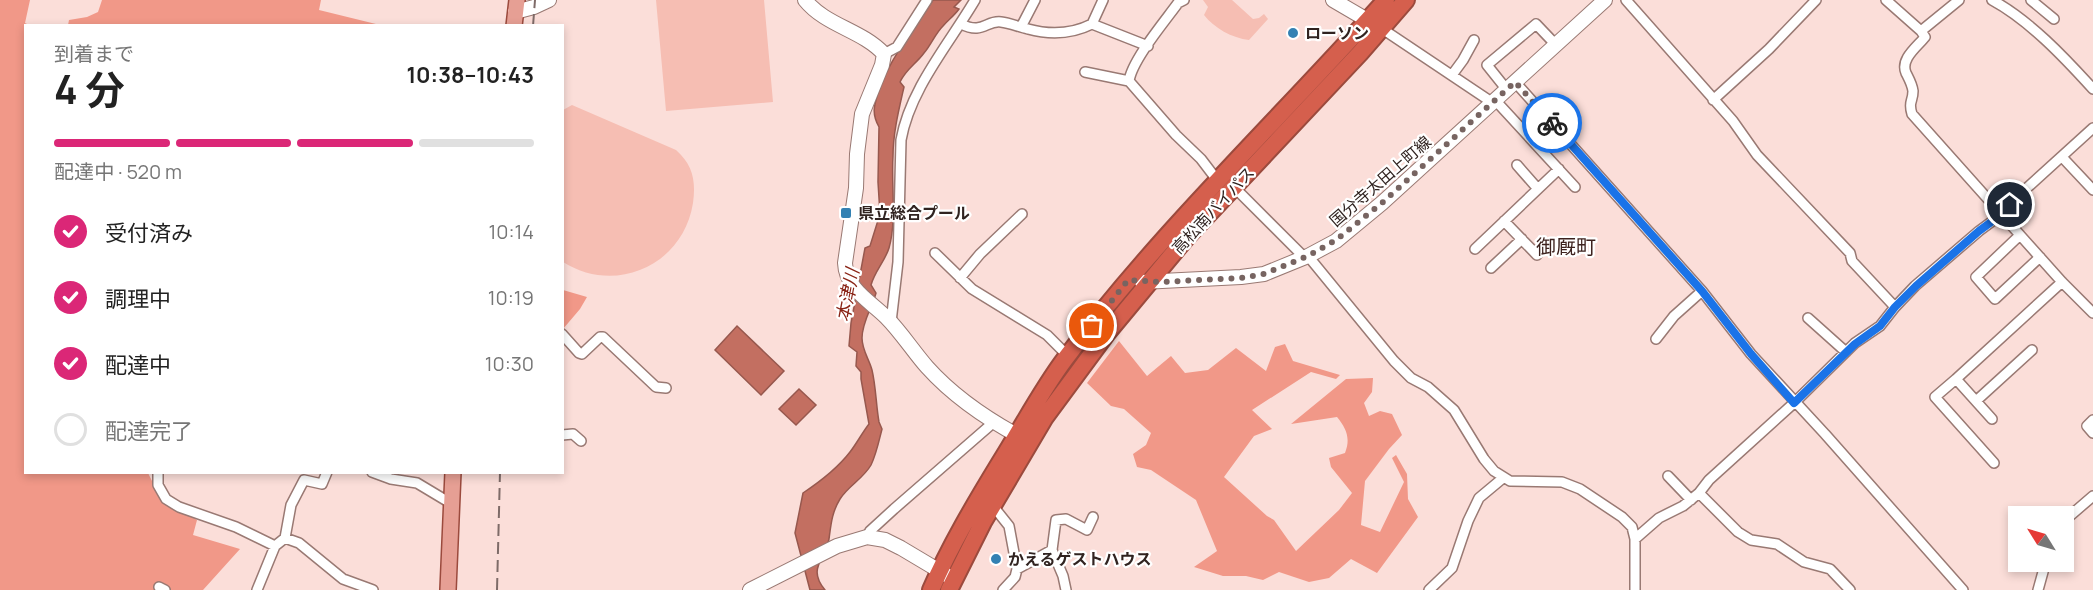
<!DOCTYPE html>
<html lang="ja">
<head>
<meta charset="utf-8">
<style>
  :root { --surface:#fff; --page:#f2f2f2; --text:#222; --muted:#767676; --line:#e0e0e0; --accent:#db2777 }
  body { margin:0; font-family:Manrope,"Noto Sans JP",sans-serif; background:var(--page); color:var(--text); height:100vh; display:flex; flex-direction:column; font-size:22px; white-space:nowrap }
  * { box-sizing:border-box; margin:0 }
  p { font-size:20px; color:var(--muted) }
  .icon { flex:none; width:33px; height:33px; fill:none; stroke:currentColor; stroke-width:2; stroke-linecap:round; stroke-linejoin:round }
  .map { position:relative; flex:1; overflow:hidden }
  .drawer { position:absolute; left:24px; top:24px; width:540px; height:450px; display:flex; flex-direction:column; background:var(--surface); border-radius:0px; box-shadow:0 3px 9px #0003 }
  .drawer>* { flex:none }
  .needle { width:39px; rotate:307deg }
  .controls { position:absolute; left:2008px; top:506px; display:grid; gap:12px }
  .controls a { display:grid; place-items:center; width:66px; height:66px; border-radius:0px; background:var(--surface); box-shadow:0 3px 9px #0003; font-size:30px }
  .pin { position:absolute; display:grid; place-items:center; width:51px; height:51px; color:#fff; margin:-26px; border:3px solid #fff; border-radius:50%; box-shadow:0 2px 6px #0007 }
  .courier { position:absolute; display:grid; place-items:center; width:60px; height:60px; margin:-30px; border:4px solid #1a73e8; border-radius:50%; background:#fff; color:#222; box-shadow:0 2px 8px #0007 }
  .overview em { font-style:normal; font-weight:700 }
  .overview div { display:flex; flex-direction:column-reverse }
  .overview { display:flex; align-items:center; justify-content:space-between; height:102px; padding:0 30px }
  h1 { font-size:39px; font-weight:700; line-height:45px }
  .bar { display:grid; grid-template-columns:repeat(4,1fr); gap:9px 6px; align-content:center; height:72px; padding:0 30px }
  .bar i { height:8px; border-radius:4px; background:var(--line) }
  .bar .selected { background:var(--accent) }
  .bar p { grid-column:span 4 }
  ol { padding:0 30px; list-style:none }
  li { display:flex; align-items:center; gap:18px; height:66px }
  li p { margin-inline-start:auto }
  li .icon { padding:6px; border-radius:50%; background:var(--accent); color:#fff; stroke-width:4 }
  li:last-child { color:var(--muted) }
  li i { width:33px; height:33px; border:3px solid var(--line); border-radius:50% }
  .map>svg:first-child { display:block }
  .green { fill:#f6beb3 }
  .forest { fill:#f19888 }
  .water { fill:#c36f61; stroke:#97584e; stroke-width:1.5 }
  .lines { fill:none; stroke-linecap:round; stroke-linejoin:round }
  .street-casing { stroke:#997973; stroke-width:12 }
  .secondary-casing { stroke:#997973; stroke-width:16 }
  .primary-casing { stroke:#9b4a3d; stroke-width:18 }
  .highway-casing { stroke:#9b4a3d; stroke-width:20 }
  .street { stroke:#fff; stroke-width:9 }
  .secondary { stroke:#fff; stroke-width:14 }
  .primary { stroke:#e69f94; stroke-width:15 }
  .highway { stroke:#d55f4d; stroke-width:16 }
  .rail { stroke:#7e6b68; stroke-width:2; stroke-dasharray:12 6; stroke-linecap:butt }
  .done { stroke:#776461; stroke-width:6; stroke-dasharray:0 10.8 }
  .route { stroke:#1a73e8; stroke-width:8 }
  .poi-dot { fill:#3381b3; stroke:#fff; stroke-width:2 }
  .labels { text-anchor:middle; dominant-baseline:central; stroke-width:4.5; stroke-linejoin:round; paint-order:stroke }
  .poi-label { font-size:16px; font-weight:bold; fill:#302320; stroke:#fff; text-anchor:start }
  .street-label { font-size:16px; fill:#302320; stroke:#fff }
  .water-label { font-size:18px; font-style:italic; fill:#8a2416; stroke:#fff }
  .quarter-label { font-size:20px; fill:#3d221e; stroke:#fff }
</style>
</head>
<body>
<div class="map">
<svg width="2093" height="590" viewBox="0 0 2093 590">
  <rect width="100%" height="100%" fill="#fbded9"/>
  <path class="green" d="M 656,0 L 764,0 L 773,102 L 666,111 Z
    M 1203,0 L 1232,0 L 1253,19 L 1259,18 L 1264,14 L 1268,19 L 1249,40 C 1232,38 1214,28 1204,15 L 1208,7 Z
    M 572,105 L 676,150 C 693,165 696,181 693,203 C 683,266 615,295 563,262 L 563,110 Z"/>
  <path class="forest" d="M 0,0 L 30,0 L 25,23 L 29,25 L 26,26 L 26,472 L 148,473 L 160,497 L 197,520 L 193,535 L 240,549 L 203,590 L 0,590 Z
    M 102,0 L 321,0 L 319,10 L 380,25 L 68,25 L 69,20 L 87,17 L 98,12 Z
    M 563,290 L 587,297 L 580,309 L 563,329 Z
    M 1119,341 L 1147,376 L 1171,356 L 1185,373 L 1208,370 L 1236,348 L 1266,371 L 1275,347 L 1285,344 L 1293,361 L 1340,375 L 1336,379 L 1311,372 L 1252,410 L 1272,429 L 1254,436 L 1224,477 L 1267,516 L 1274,520 L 1296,551 L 1339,510 L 1352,493 L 1331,467 L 1329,458 L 1345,453 C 1351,438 1346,428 1337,417 L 1291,424 L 1346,379 L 1373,378 L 1372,392 L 1364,403 L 1369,416 L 1380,411 L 1392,414 L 1402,435 L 1389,449 L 1365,481 L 1361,525 L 1380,532 L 1404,482 L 1392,458 L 1396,455 L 1407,474 L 1408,499 L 1418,517 L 1377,573 L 1351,559 L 1329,578 L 1309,582 L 1279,572 L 1263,580 L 1246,576 L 1223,576 L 1194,567 L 1217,551 L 1196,500 L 1151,470 L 1137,467 L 1133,454 L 1146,445 L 1151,433 L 1124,409 L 1111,406 L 1087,383 Z"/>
  <path class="water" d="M 933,0 L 961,0 L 954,7 L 959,9 C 954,16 948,20 943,26 C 935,34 931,45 924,53 C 916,64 906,69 900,82 L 904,87 C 899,109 893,133 893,156 C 891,184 897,220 889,248 C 885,261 875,271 871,285 L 876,293 C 872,308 862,322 862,338 C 862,350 869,359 872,370 C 876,387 876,405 879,422 L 882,429 C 879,441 876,455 871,465 C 863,479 848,486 840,499 C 832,512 831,524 829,539 C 825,560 807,568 825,590 L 810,590 L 795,533 L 803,493 C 821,481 837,469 850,452 C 857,443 862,433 869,424 L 861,379 L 861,372 L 856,366 L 857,352 L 849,346 L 851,323 L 865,248 L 870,246 L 880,214 L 878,182 L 879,127 C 875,120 873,112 875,104 C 882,68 913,31 933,0 Z
    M 737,326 L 784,371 L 761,395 L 715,350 Z
    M 799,389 L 816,405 L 796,425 L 779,409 Z"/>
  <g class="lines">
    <defs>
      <path id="street" d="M 1184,0 L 1178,3 C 1165,21 1132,60 1129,81 L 1176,135 L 1201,159 L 1217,180
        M 1626,0 L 1733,121 L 1757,155 L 1850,253 L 1852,261 L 1895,307
        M 1886,0 L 1921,31 L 1925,37 C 1917,47 1900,59 1906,73 C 1909,79 1912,84 1913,91 C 1913,102 1908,101 1912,114 L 2062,282 L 2093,313
        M 1992,0 C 2029,20 2064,57 2093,89
        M 2031,0 L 2054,19
        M 961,24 C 983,35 986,20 1001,22 C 1010,23 1019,27 1028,29 C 1050,35 1072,34 1092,24 L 1148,46
        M 1092,24 L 1103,0
        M 1021,27 L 1035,0
        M 1381,28 L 1493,103
        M 1921,31 L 1959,0
        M 884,54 L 897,47 L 927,0
        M 1085,72 L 1129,81
        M 1452,75 L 1463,60 L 1474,40
        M 1515,82 L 1702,291 L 1751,354 L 1825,434 L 1963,590
        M 1507,90 L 1487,65 L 1536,24 L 1556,45
        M 1495,100 L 1575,187
        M 1713,100 L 1769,49 L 1816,0
        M 2062,157 L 2093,190
        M 1517,165 L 1538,189
        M 1234,187 L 1304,257
        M 1504,221 L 1537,255
        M 2020,235 L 1976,277 L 1995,299 L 2040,257
        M 1475,249 L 1559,169
        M 935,253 L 972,289 L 1047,335 L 1068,356
        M 1308,256 L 1394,361 L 1411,378 L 1428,387 L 1454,410 L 1484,459 L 1494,471 L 1510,481 L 1562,482 L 1580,489 L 1622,517 L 1632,527 L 1635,539 L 1635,590
        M 1491,268 L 1522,239
        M 960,278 L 980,254 L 1022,214
        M 1808,318 L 1846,352
        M 891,322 L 898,262 L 901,140 C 910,89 949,44 975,0
        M 562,334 L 579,353 L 582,354 L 600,337 L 603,337 L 656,387 L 666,388
        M 1656,339 L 1674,316 L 1702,291
        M 1956,379 L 1935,397 L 1994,463
        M 1976,401 L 2032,350
        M 1992,419 L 1956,379 L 2062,282
        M 2093,420 L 2087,426 L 2093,433
        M 562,435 L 573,434 L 581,441
        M 158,472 L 158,485 L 166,499 L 179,507 L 236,527 L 275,546 L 285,538 L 299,543 L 343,579 L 373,590
        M 372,472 L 391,479 L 417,483 L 452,504
        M 1668,476 L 1691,500
        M 1699,493 L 1738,532 L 1751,540 L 1777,544 L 1804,562 L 1830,569 L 1850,590
        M 993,506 L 1009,526 L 1017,569 L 1015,577 L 1003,590
        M 2064,521 L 2093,496
        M 867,537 L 870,531 L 894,509 L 994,422
        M 285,538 L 291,505 L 304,480 L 322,484 L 327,472
        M 1635,539 L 1659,518 L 1683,506 L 1699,493 L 1709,480 L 1794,403 L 1855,343 L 1880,326 L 1895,307 L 1915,286 L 1979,231 L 2002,214 L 2018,196 L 2093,128
        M 1017,569 L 1052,550
        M 159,587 L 165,590
        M 257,590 L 275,546
        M 1066,590 L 1063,576 L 1052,550 L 1056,520 L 1066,519 L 1087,530 L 1093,517
        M 1429,590 L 1452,568 L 1468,521 L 1479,498 L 1503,478
        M 2038,590 L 2046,561"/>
      <path id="secondary" d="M 805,0 C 826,26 862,30 884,54 L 882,65 L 862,114 L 857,154 L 856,188 L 845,263 C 846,289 870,301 886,317 C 901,332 913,351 927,367 C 953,396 990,421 1024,439
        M 1333,0 L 1374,24
        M 515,12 L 534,7 L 549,0
        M 1142,282 L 1241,277 L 1264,274 L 1308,256 L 1336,241 L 1382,203 L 1605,0
        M 750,590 L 837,546 L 867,537 L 885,540 L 901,548 L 948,576"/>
      <path id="primary" d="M 514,26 L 517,0
        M 448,590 L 453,472"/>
      <path id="highway" d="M 931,590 C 950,546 975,504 1000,463 C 1022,428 1041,391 1065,359 C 1162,230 1279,120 1386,0
        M 949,590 L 983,522 L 1045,417 L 1107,333 L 1186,238 L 1360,53 L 1406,0"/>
    </defs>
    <use href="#street" class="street-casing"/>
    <use href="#secondary" class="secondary-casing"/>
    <use href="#primary" class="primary-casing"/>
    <use href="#highway" class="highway-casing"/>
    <use href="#street" class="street"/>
    <use href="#secondary" class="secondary"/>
    <use href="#primary" class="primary"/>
    <use href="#highway" class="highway"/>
    <path class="rail" d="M 533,26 L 535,0
      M 497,590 L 500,472"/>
  </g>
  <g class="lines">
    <path class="done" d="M 1092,326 L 1128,280 L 1160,282 L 1241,278 L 1264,274 L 1308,256 L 1336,240 L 1382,203 L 1515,82 L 1552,123"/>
    <path class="route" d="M 1552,123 L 1702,291 L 1751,354 L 1794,403 L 1855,344 L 1880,326 L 1895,307 L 1916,286 L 1979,231 L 2002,214 L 2010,205"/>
  </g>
  <g class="poi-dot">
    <circle cx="1293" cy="33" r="6"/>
    <rect x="840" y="207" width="12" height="12" rx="3"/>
    <circle cx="996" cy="559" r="6"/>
  </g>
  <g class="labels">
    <g class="poi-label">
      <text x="1305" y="33">ローソン</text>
      <text x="858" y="213">県立総合プール</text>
      <text x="1008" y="559">かえるゲストハウス</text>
    </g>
    <g class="street-label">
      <text transform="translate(1380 181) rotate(-41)">国分寺太田上町線</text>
      <text transform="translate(1213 210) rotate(-47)">高松南バイパス</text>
    </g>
    <g class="water-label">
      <text transform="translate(847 295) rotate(-79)">本津川</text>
    </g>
    <g class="quarter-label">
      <text x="1566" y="246">御厩町</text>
    </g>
  </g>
</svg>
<div class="controls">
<a><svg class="needle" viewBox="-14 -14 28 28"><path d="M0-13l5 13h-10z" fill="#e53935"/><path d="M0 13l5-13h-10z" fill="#767676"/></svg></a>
</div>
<div class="pin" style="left:1092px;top:326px;background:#ea580c"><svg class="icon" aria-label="bag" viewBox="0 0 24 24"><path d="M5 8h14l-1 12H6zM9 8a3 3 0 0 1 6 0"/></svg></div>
<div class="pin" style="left:2010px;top:205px;background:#1f2937"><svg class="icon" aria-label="home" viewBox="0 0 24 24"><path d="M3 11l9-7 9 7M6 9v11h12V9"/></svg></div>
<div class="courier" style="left:1552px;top:123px"><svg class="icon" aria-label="bike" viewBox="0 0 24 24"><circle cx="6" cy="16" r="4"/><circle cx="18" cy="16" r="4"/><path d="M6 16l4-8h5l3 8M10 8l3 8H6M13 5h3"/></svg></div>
<section class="drawer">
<div class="overview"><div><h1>4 分</h1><p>到着まで</p></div><em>10:38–10:43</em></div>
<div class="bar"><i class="selected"></i><i class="selected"></i><i class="selected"></i><i></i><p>配達中 · 520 m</p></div>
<ol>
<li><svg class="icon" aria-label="check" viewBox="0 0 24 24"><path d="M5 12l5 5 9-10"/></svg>受付済み<p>10:14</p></li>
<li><svg class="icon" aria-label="check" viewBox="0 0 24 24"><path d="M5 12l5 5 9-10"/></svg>調理中<p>10:19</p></li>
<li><svg class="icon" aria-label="check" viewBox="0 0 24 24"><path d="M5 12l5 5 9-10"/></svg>配達中<p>10:30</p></li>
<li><i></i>配達完了</li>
</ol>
</section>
</div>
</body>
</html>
